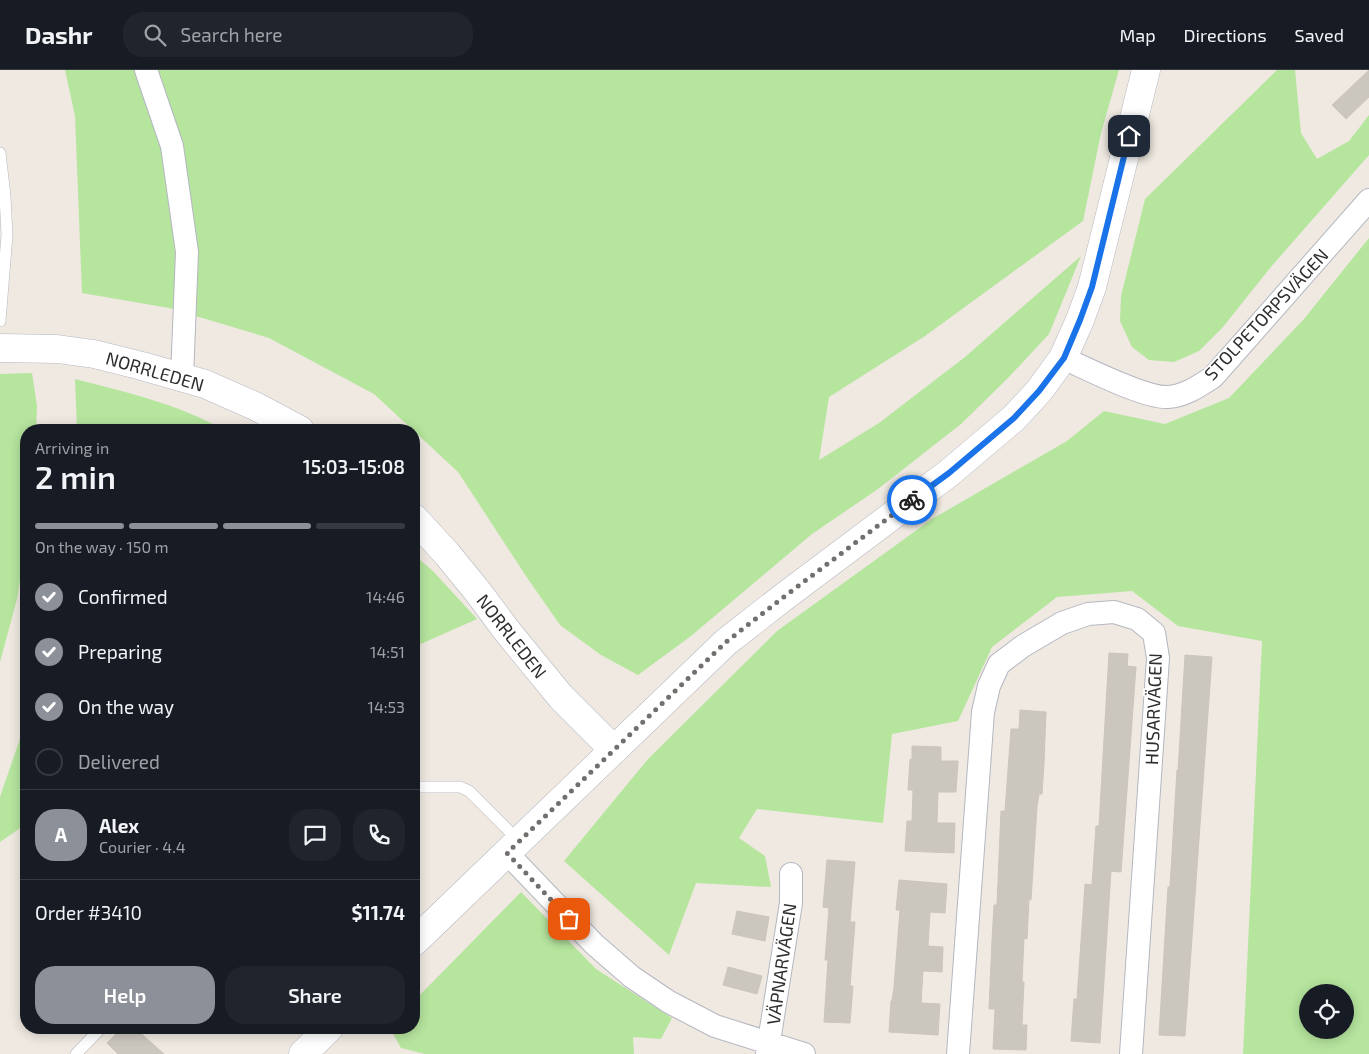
<!DOCTYPE html>
<html lang="en">
<head>
<meta charset="utf-8">
<style>
  :root { --surface:#171b24; --page:#20242c; --text:#f1f3f6; --muted:#9ea1a6; --line:#363941; --accent:#8c9099 }
  body { margin:0; font-family:"Exo 2",sans-serif; background:var(--page); color:var(--text); height:100vh; display:flex; flex-direction:column; font-size:19px; white-space:nowrap }
  * { box-sizing:border-box; margin:0 }
  p { font-size:16px; color:var(--muted) }
  .icon { flex:none; width:28px; height:28px; fill:none; stroke:currentColor; stroke-width:2; stroke-linecap:round; stroke-linejoin:round }
  .map { position:relative; flex:1; overflow:hidden }
  .panel { position:absolute; left:20px; top:354px; width:400px; height:610px; display:flex; flex-direction:column; background:var(--surface); border-radius:20px; box-shadow:0 2px 12px #0003 }
  .panel>* { flex:none }
  .fabs { position:absolute; left:1299px; top:914px; display:grid; gap:10px }
  .fabs a { display:grid; place-items:center; width:55px; height:55px; border-radius:50%; background:var(--surface); box-shadow:0 2px 12px #0003; font-size:25px }
  .pin { position:absolute; display:grid; place-items:center; width:42px; height:42px; color:#fff; margin:-21px; border-radius:10px; box-shadow:0 2px 8px #0006 }
  .courier { position:absolute; display:grid; place-items:center; width:50px; height:50px; margin:-25px; border:4px solid #1a73e8; border-radius:50%; background:#fff; color:#222; box-shadow:0 1px 6px #0007 }
  .overview em { font-style:normal; font-weight:600 }
  .overview div { display:flex; flex-direction:column-reverse }
  .overview { display:flex; align-items:center; justify-content:space-between; height:85px; padding:0 15px }
  h1 { font-size:32px; font-weight:600; line-height:38px }
  .bar { display:grid; grid-template-columns:repeat(4,1fr); gap:8px 5px; align-content:center; height:60px; padding:0 15px }
  .bar i { height:6px; border-radius:4px; background:var(--line) }
  .bar .current { background:var(--accent) }
  .bar p { grid-column:span 4 }
  .line { display:flex; align-items:center; gap:12px; padding:0 15px; border-top:1px solid var(--line) }
  .line div { flex:1 }
  .round { display:grid; place-items:center; flex:none; width:52px; height:52px; border-radius:20px; background:var(--page) }
  ol { padding:0 15px; list-style:none }
  li { display:flex; align-items:center; gap:15px; height:55px }
  li p { margin-inline-start:auto }
  li .icon { padding:5px; border-radius:50%; background:var(--accent); color:#fff; stroke-width:4 }
  li:last-child { color:var(--muted) }
  li i { width:28px; height:28px; border:2px solid var(--line); border-radius:50% }
  .button { display:flex; gap:10px; margin-top:auto; padding:10px 15px }
  .button a { flex:1; height:58px; border-radius:20px; background:var(--accent); color:#fff; font-size:20px; font-weight:600; line-height:58px; text-align:center }
  .button a+a { background:var(--page); color:var(--text) }
  header { display:flex; align-items:center; gap:30px; box-sizing:border-box; height:70px; padding:0 25px; background:var(--surface); border-bottom:1px solid var(--line) }
  header strong { font-size:24px }
  nav { display:flex; gap:28px; margin-inline-start:auto; font-size:18px }
  .search { width:350px; height:45px; background:var(--page); display:flex; align-items:center; gap:12px; box-sizing:border-box; padding:0 18px; border-radius:20px; color:var(--muted); font-size:19px }
  .map>svg:first-child { display:block }
  .green { fill:#b6e59e; fill-rule:evenodd }
  .building { fill:#cbc7bf; stroke:#cbc5ba }
  .lines { fill:none; stroke-linecap:round; stroke-linejoin:round }
  .service-casing { stroke:#b4b7c1; stroke-width:12 }
  .minor-casing { stroke:#b4b7c1; stroke-width:24 }
  .tertiary-casing { stroke:#b4b7c1; stroke-width:29 }
  .service { stroke:#fff; stroke-width:11 }
  .minor { stroke:#fff; stroke-width:22 }
  .tertiary { stroke:#fff; stroke-width:28 }
  .done { stroke:#726f6d; stroke-width:5; stroke-dasharray:0 9 }
  .route { stroke:#1a73e8; stroke-width:6 }
  .labels { text-anchor:middle; dominant-baseline:central; stroke-width:4; stroke-linejoin:round; paint-order:stroke }
  .street-label { font-size:18px; fill:#2e2e2e; stroke:#fff }
</style>
</head>
<body>
<header>
<strong>Dashr</strong>
<div class="search"><svg class="icon" aria-label="search" viewBox="0 0 24 24"><circle cx="10" cy="10" r="6"/><path d="M15 15l6 6"/></svg>Search here</div>
<nav><a>Map</a><a>Directions</a><a>Saved</a></nav>
</header>
<div class="map">
<svg width="1369" height="984" viewBox="0 0 1369 984">
  <rect width="100%" height="100%" fill="#efe9e1"/>
  <path class="green" d="M 65,0 L 1119,0 L 1101,63 L 1083,151 L 925,266 L 829,327 L 819,390 L 879,353 L 965,287 L 1081,186 L 1049,264 L 1008,308 L 961,354 L 878,419 L 812,464 L 691,566 L 638,605 L 601,585 L 560,555 L 528,509 L 458,402 L 374,324 L 269,268 L 169,238 L 82,223 L 75,46 Z
    M 1277,0 L 1295,0 L 1301,63 L 1317,89 L 1349,71 L 1369,45 L 1369,85 L 1270,198 L 1223,257 L 1199,281 L 1174,292 L 1149,290 L 1132,277 L 1120,251 L 1121,226 L 1145,129 Z
    M 1369,168 L 1369,984 L 1243,984 L 1262,571 L 1178,556 L 1132,521 L 1057,527 L 992,577 L 958,651 L 892,664 L 883,753 L 757,739 L 739,768 L 765,786 L 771,817 L 696,813 L 669,885 L 564,791 L 648,689 L 777,561 L 932,449 L 1067,371 L 1104,341 L 1165,354 L 1229,328 L 1304,249 ZM 1308,922 L 1345,922 L 1345,960 L 1308,960 Z
    M 32,303 L 37,336 L 36,360 L 26,360 L 26,471 L 17,529 L 0,592 L 0,304 Z
    M 75,309 C 125,322 179,334 224,360 L 77,360 Z
    M 414,485 L 432,500 L 477,549 L 414,577 Z
    M 26,651 L 26,754 L 0,772 L 0,727 Z
    M 521,822 L 596,899 L 672,948 L 661,969 L 633,967 L 634,984 L 425,984 L 401,978 L 390,958 L 414,958 L 414,931 Z"/>
  <path class="building" d="M 1369,0 L 1369,27 L 1346,49 L 1332,35 Z
    M 1109,583 L 1128,584 L 1127,596 L 1136,597 L 1121,802 L 1111,801 L 1100,973 L 1071,971 L 1074,929 L 1077,929 L 1085,814 L 1092,815 L 1096,756 L 1099,756 Z
    M 1185,585 L 1212,587 L 1185,966 L 1159,965 L 1168,817 L 1170,817 L 1177,700 L 1178,701 Z
    M 1020,640 L 1046,642 L 1044,693 L 1042,724 L 1039,724 L 1037,737 L 1031,830 L 1029,829 L 1027,869 L 1024,868 L 1022,912 L 1024,912 L 1022,955 L 1027,955 L 1026,980 L 993,979 L 995,939 L 989,939 L 992,870 L 994,835 L 997,835 L 1001,741 L 1005,741 L 1011,659 L 1019,659 Z
    M 912,676 L 941,677 L 941,691 L 958,691 L 956,722 L 938,722 L 937,753 L 955,753 L 954,783 L 905,781 L 907,751 L 912,751 L 913,720 L 908,720 L 910,689 L 912,690 Z
    M 827,790 L 855,792 L 850,852 L 855,852 L 850,916 L 853,916 L 850,953 L 824,952 L 828,890 L 825,890 L 829,838 L 823,837 Z
    M 899,810 L 947,814 L 945,843 L 930,842 L 928,876 L 943,877 L 942,902 L 923,901 L 921,933 L 940,934 L 938,965 L 889,962 L 891,931 L 892,931 L 894,917 L 900,840 L 896,840 Z
    M 737,841 L 769,847 L 765,871 L 732,864 Z
    M 728,897 L 762,906 L 757,924 L 723,915 Z
    M 122,958 L 135,958 L 164,984 L 118,984 L 107,973 Z"/>
  <g class="lines">
    <defs>
      <path id="service" d="M 0,83 L 5,126 L 7,165 L 0,251
        M 414,717 L 460,717 L 469,721 L 519,771
        M 76,984 L 101,958"/>
      <path id="minor" d="M 146,0 L 172,76 L 187,182 L 182,308
        M 1063,288 C 1086,298 1146,329 1168,327 C 1185,326 1199,316 1213,307 L 1369,130
        M 507,783 L 594,874 L 632,907 L 669,932 L 715,956 L 804,984
        M 767,984 L 791,833 L 791,804
        M 958,984 L 983,642 L 989,616 L 999,594 L 1023,576 L 1062,553 L 1088,544 L 1114,542 L 1137,549 L 1154,563 L 1158,588 L 1131,984"/>
      <path id="tertiary" d="M 0,278 L 57,279 L 94,284 L 142,296 L 205,314 L 257,337 L 300,360
        M 414,448 L 447,484 L 478,522 L 507,561 L 561,627 L 614,680
        M 414,872 L 726,572 L 785,526 L 949,403 L 1014,348 L 1039,321 L 1063,288 L 1080,250 L 1092,217 L 1146,0
        M 303,984 L 329,958"/>
    </defs>
    <use href="#service" class="service-casing"/>
    <use href="#minor" class="minor-casing"/>
    <use href="#tertiary" class="tertiary-casing"/>
    <use href="#service" class="service"/>
    <use href="#minor" class="minor"/>
    <use href="#tertiary" class="tertiary"/>
  </g>
  <g class="lines">
    <path class="done" d="M 569,849 L 507,783 L 726,572 L 785,526 L 912,430"/>
    <path class="route" d="M 912,430 L 949,403 L 1014,348 L 1039,321 L 1064,288 L 1080,250 L 1092,217 L 1129,66"/>
  </g>
  <g class="labels">
    <g class="street-label">
      <text transform="translate(1266 244) rotate(-47)">STOLPETORPSVÄGEN</text>
      <text transform="translate(155 301) rotate(16)">NORRLEDEN</text>
      <text transform="translate(512 566) rotate(52)">NORRLEDEN</text>
      <text transform="translate(1153 639) rotate(-88)">HUSARVÄGEN</text>
      <text transform="translate(781 894) rotate(-82)">VÄPNARVÄGEN</text>
    </g>
  </g>
</svg>
<div class="fabs">
<a><svg class="icon" aria-label="locate" viewBox="0 0 24 24"><circle cx="12" cy="12" r="6"/><path d="M12 2v4M12 18v4M2 12h4M18 12h4"/></svg></a>
</div>
<div class="pin" style="left:569px;top:849px;background:#ea580c"><svg class="icon" aria-label="bag" viewBox="0 0 24 24"><path d="M5 8h14l-1 12H6zM9 8a3 3 0 0 1 6 0"/></svg></div>
<div class="pin" style="left:1129px;top:66px;background:#1f2937"><svg class="icon" aria-label="home" viewBox="0 0 24 24"><path d="M3 11l9-7 9 7M6 9v11h12V9"/></svg></div>
<div class="courier" style="left:912px;top:430px"><svg class="icon" aria-label="bike" viewBox="0 0 24 24"><circle cx="6" cy="16" r="4"/><circle cx="18" cy="16" r="4"/><path d="M6 16l4-8h5l3 8M10 8l3 8H6M13 5h3"/></svg></div>
<section class="panel">
<div class="overview"><div><h1>2 min</h1><p>Arriving in</p></div><em>15:03–15:08</em></div>
<div class="bar"><i class="current"></i><i class="current"></i><i class="current"></i><i></i><p>On the way · 150 m</p></div>
<ol>
<li><svg class="icon" aria-label="check" viewBox="0 0 24 24"><path d="M5 12l5 5 9-10"/></svg>Confirmed<p>14:46</p></li>
<li><svg class="icon" aria-label="check" viewBox="0 0 24 24"><path d="M5 12l5 5 9-10"/></svg>Preparing<p>14:51</p></li>
<li><svg class="icon" aria-label="check" viewBox="0 0 24 24"><path d="M5 12l5 5 9-10"/></svg>On the way<p>14:53</p></li>
<li><i></i>Delivered</li>
</ol>
<div class="line" style="height:90px"><b class="round" style="background:var(--accent);color:#fff">A</b><div><b>Alex</b><p>Courier · 4.4</p></div><a class="round"><svg class="icon" aria-label="chat" viewBox="0 0 24 24"><path d="M4 5h16v11H9l-5 4z"/></svg></a><a class="round"><svg class="icon" aria-label="phone" viewBox="0 0 24 24"><path d="M5 4h4l2 5-3 2q2 4 5 5l2-3 5 2v4C11 20 4 13 5 4z"/></svg></a></div>
<div class="line" style="height:65px"><div>Order #3410</div><b>$11.74</b></div>
<div class="button"><a>Help</a><a>Share</a></div>
</section>
</div>
</body>
</html>
